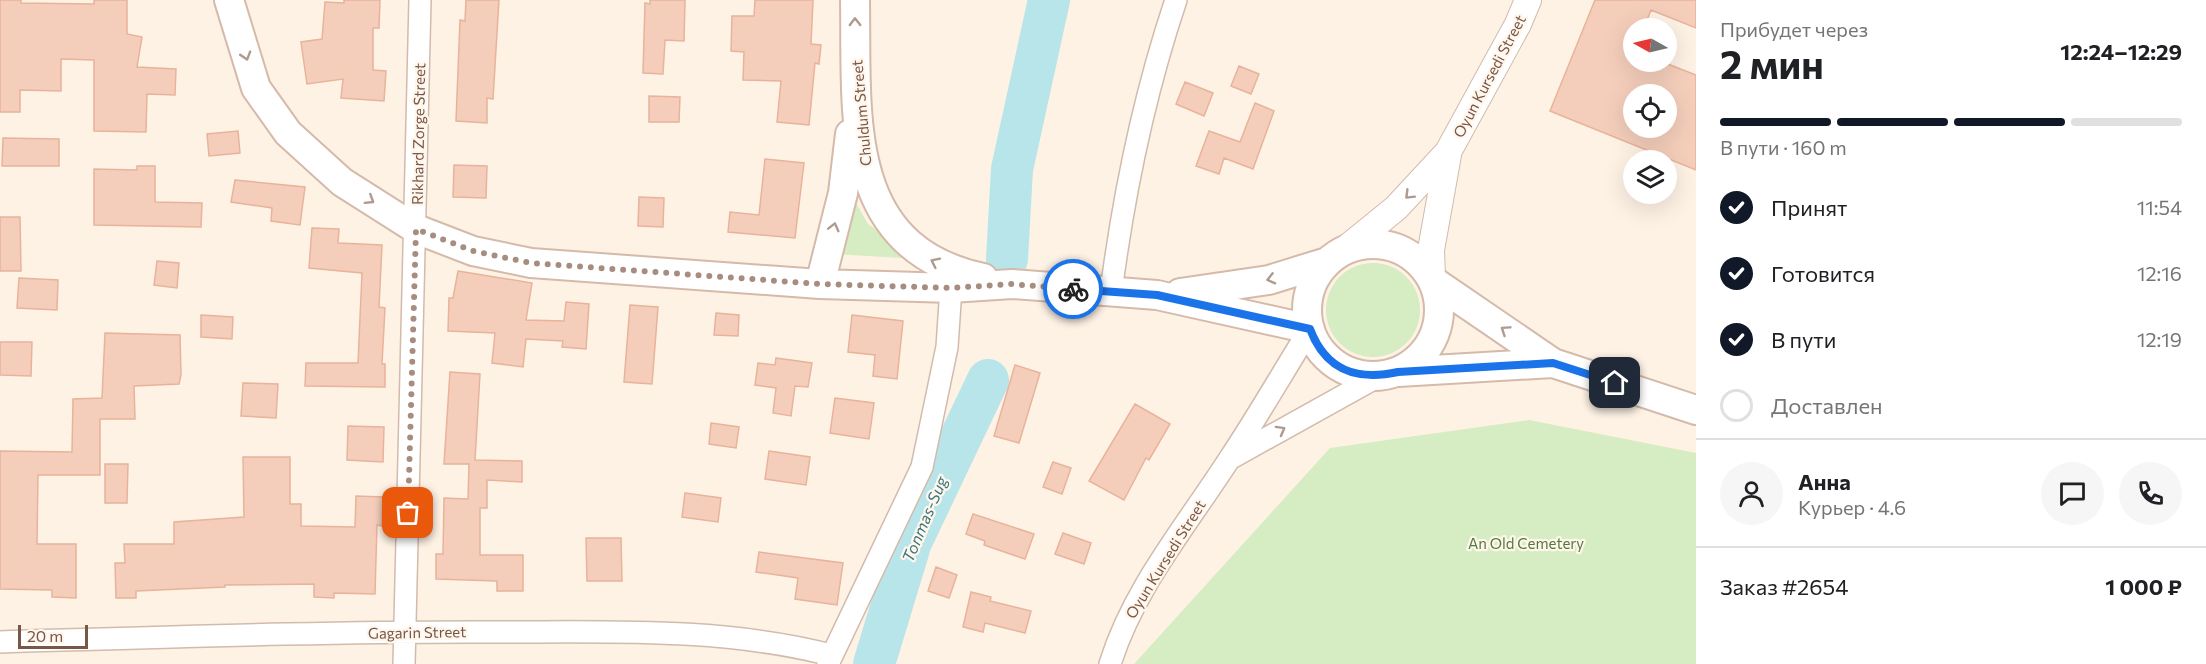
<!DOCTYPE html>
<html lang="ru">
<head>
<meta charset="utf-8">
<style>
  :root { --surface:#fff; --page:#f6f6f6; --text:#202124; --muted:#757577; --line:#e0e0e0; --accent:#111827 }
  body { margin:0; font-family:Commissioner,sans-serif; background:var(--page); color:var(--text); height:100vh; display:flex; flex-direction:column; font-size:22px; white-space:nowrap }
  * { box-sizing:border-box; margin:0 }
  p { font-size:20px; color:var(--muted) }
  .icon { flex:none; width:33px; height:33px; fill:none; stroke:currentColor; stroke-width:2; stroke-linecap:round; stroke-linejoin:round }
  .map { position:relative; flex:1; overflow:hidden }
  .panel { display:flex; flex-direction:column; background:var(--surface); width:510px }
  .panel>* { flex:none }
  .needle { width:39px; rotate:278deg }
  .tools { position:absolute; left:1623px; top:18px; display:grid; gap:12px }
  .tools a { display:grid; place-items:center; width:54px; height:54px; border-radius:50%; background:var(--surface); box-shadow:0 6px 24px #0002; font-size:30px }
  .scale { position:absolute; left:18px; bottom:15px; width:70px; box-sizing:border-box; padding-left:6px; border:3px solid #785648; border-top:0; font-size:16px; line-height:21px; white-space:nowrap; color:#785648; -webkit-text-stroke:4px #fff6ec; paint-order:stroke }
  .pin { position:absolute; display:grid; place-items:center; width:51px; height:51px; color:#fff; margin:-26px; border-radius:12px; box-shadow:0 3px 9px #0006 }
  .courier { position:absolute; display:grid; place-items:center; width:60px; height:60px; margin:-30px; border:4px solid #1a73e8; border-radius:50%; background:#fff; color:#222; box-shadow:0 2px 8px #0007 }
  .head em { font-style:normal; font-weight:700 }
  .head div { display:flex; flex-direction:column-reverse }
  .head { display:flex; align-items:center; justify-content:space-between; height:102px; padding:0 24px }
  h1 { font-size:39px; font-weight:700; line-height:45px }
  .bar { display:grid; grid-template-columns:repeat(4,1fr); gap:9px 6px; align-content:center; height:72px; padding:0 24px }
  .bar i { height:8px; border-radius:4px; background:var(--line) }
  .bar .on { background:var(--accent) }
  .bar p { grid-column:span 4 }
  .line { display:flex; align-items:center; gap:15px; padding:0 24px; border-top:2px solid var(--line) }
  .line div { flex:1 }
  .round { display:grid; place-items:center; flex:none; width:63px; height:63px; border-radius:32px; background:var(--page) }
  ol { padding:0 24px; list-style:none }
  li { display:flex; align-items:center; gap:18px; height:66px }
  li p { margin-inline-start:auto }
  li .icon { padding:6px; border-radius:50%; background:var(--accent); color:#fff; stroke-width:4 }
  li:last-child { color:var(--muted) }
  li i { width:33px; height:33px; border:3px solid var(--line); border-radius:50% }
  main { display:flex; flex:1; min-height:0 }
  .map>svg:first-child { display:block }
  .green { fill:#d6ecc2 }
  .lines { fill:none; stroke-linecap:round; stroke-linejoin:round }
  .river { stroke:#b8e5e9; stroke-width:42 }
  .building { fill:#f5cebb; stroke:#e8b39a; stroke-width:1.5; fill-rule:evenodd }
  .minor-casing { stroke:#d2bbac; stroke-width:24 }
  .tertiary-casing { stroke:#d2bbac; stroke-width:28 }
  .secondary-casing { stroke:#d5baaa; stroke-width:32 }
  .minor { stroke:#fff; stroke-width:21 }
  .tertiary { stroke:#fff; stroke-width:26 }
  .secondary { stroke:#fff; stroke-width:28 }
  .oneway { stroke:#ae9a91 }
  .done { stroke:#a78d7f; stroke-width:6; stroke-dasharray:0 10.8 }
  .route { stroke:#1a73e8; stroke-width:8 }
  .labels { text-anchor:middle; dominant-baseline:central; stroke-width:4.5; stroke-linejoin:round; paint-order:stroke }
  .street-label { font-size:15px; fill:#785648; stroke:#fff6ec }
  .park-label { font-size:15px; fill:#52793c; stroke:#fff6ec }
  .water-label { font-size:16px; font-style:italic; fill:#3a777e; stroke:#fff6ec }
</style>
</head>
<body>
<main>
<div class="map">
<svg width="1696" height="664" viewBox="0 0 1696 664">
  <rect width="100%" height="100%" fill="#fef2e5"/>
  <path class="green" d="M 842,178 L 868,224 L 919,259 L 833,254 Z
    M1326 310a47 47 0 1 1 94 0a47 47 0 1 1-94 0Z
    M 1529,420 L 1696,453 L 1696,664 L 1134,664 L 1330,448 Z"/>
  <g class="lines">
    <path class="river" d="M 1007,259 L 1012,169 L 1049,0
      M 874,664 L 911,542 L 988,380"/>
  </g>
  <path class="building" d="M 0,0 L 21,0 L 21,3 L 94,4 L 94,0 L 127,0 L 127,34 L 142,37 L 137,67 L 176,69 L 175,95 L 147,94 L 146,132 L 94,131 L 94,60 L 61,59 L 61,91 L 20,90 L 20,112 L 0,112 Z
    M 344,0 L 380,0 L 379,28 L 373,28 L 373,70 L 386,71 L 384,101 L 341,98 L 343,79 L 307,84 L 301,42 L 322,39 L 325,2 L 344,3 Z
    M 466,0 L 499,0 L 493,99 L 487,98 L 487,123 L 456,121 L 460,20 L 465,21 Z
    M 650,0 L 685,0 L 684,41 L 665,40 L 663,74 L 643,73 L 645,3 L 650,4 Z
    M 755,0 L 813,0 L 811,44 L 821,45 L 819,64 L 815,63 L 809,125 L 777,122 L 781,81 L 743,80 L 744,52 L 731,51 L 732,16 L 754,16 Z
    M 1595,0 L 1696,0 L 1696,28 L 1651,10 L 1644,28 L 1634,28 L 1634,54 L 1630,62 L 1663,62 L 1696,75 L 1696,170 L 1550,111 ZM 1634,94 L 1666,94 L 1666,128 L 1634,128 Z
    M 1239,66 L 1259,74 L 1251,94 L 1231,86 Z
    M 1185,82 L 1213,93 L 1204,116 L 1176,104 Z
    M 649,96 L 680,97 L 679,122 L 649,122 Z
    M 1255,103 L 1274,111 L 1253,169 L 1224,158 L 1219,174 L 1196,166 L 1209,131 L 1240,142 Z
    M 238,131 L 240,153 L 209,156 L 207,134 Z
    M 3,138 L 59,139 L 59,166 L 2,166 Z
    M 765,159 L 804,163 L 795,238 L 728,232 L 730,212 L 759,215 Z
    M 454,165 L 487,166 L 486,198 L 453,197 Z
    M 137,166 L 155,166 L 155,202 L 202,203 L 201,227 L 94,225 L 94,169 L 137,170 Z
    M 235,180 L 305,187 L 300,225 L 271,221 L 272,208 L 231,202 Z
    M 639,197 L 664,198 L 663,227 L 638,226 Z
    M 0,217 L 20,217 L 21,271 L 0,271 Z
    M 312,228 L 339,229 L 338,243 L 382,245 L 379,307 L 385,308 L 382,364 L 385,364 L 385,387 L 305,386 L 306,363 L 358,363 L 362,273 L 309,268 Z
    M 157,261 L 179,263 L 177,288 L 154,285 Z
    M 458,271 L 532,283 L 526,320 L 564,321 L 566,302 L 589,304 L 586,349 L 562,347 L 563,341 L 526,339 L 523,367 L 492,363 L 495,333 L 448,331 L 449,298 L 453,298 Z
    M 19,278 L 58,280 L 57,310 L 17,308 Z
    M 630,305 L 658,307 L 652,384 L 624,382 Z
    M 716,313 L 739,315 L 738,336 L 714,335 Z
    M 201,315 L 233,317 L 232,339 L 201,337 Z
    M 852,315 L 903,321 L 897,379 L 873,376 L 875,355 L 848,352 Z
    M 105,333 L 180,335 L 181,375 L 179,384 L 134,386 L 135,419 L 100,419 L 100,475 L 38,475 L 37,544 L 76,544 L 76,598 L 52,597 L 52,590 L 0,589 L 0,451 L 72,452 L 73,399 L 102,398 Z
    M 0,342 L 32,342 L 31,376 L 0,375 Z
    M 776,358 L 812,363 L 808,387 L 795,386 L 791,416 L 773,413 L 776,388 L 755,385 L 758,363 L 775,365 Z
    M 1015,365 L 1040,373 L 1019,443 L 994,436 Z
    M 450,372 L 480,374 L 475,460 L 522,461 L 522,482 L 487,480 L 487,508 L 480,508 L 480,555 L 523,555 L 523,591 L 497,591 L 497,581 L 436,579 L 436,554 L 443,554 L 444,498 L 468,499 L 469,464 L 444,464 Z
    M 243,383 L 278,384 L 276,418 L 241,416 Z
    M 835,398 L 874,403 L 869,439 L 830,433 Z
    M 1135,404 L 1170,424 L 1149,460 L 1146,458 L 1124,500 L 1089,481 Z
    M 711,423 L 739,427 L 736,448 L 709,444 Z
    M 348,426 L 384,427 L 383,462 L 347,460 Z
    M 769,451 L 810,457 L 806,485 L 765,479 Z
    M 243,457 L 290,457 L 290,504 L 301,504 L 301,526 L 355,527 L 356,496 L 383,497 L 382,526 L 377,525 L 375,594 L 334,593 L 334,598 L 314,597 L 314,584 L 225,585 L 225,587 L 136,591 L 136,598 L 116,598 L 115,563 L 125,563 L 124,544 L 174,544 L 174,522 L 244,517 Z
    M 1053,462 L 1071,468 L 1062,494 L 1043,487 Z
    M 105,464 L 128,464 L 127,503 L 105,503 Z
    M 685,493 L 721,498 L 718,522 L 682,517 Z
    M 973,514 L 1034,534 L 1025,559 L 984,545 L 985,541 L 966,534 Z
    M 1063,533 L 1091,543 L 1084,564 L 1055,554 Z
    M 586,538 L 621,538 L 622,581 L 587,581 Z
    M 759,552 L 843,563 L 837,605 L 795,599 L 798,578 L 756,572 Z
    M 936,567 L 957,575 L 949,598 L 928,591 Z
    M 971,592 L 991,597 L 990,601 L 1031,611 L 1025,633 L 985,623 L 983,632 L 963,627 Z"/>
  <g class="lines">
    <defs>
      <path id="minor" d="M 1111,292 C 1124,192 1144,95 1176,0
        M 1233,457 L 1377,377
        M 0,642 C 169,637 338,631 507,632 C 615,632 726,628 831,655
        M 404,664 L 420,0
        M 828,664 L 922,467 L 947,347 L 951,288
        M 1110,664 C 1134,587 1187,525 1230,458 C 1258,416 1283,372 1310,329"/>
      <path id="tertiary" d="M 1343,251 L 1396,208 L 1448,152 L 1518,24 L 1528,0
        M 1432,278 L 1431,250 L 1448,155"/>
      <path id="secondary" d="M 229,0 L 256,88 L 288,133 L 342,182 L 416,229 L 473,251 L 531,263 L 820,284 L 951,288 L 1012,284 L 1157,295 L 1310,329
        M 855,0 C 857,114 841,248 983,278
        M1307 310a66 66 0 1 1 132 0a66 66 0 1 1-132 0Z
        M 1433,281 L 1553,363 L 1696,410
        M 820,284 L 843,193 L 850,134
        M 1180,293 L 1269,280 L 1327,262
        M 1398,372 L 1553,363"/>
    </defs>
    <use href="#minor" class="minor-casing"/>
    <use href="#tertiary" class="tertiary-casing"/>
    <use href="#secondary" class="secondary-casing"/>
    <use href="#minor" class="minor"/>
    <use href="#tertiary" class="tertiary"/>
    <use href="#secondary" class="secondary"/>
  </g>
  <defs><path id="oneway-chevron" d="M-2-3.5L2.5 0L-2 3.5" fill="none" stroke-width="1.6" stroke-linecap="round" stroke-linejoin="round" transform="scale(1.5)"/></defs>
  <g class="oneway">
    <use href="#oneway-chevron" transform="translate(855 22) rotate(-91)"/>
    <use href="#oneway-chevron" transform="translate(246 56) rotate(73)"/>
    <use href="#oneway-chevron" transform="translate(1409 195) rotate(135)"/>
    <use href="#oneway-chevron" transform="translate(370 200) rotate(32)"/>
    <use href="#oneway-chevron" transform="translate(834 227) rotate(-76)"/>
    <use href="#oneway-chevron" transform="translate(935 262) rotate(-154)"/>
    <use href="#oneway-chevron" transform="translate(1271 279) rotate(166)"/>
    <use href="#oneway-chevron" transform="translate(1505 330) rotate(-146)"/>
    <use href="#oneway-chevron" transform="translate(1281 430) rotate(-29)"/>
  </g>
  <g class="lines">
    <path class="done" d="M 408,513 L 416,229 L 473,251 L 531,263 L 820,284 L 951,288 L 1011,284 L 1073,289"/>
    <path class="route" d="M 1073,289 L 1157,295 L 1310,329 C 1326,371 1357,381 1398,372 L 1553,363 L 1615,383"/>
  </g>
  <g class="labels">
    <g class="street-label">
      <text transform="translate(1489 76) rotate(-62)">Oyun Kursedi Street</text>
      <text transform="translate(861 113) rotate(-95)">Chuldum Street</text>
      <text transform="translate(418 134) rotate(-89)">Rikhard Zorge Street</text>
      <text transform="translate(1165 559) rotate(-58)">Oyun Kursedi Street</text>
      <text transform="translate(417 632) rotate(-1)">Gagarin Street</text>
    </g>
    <g class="park-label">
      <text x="1526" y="543">An Old Cemetery</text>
    </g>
    <g class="water-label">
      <text transform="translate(924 519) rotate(-67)">Tonmas-Sug</text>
    </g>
  </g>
</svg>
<div class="tools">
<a><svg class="needle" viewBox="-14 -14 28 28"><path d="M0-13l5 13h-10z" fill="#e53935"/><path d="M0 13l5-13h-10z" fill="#757577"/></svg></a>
<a><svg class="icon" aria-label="locate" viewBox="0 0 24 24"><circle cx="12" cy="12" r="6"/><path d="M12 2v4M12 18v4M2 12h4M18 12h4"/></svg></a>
<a><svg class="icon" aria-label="layers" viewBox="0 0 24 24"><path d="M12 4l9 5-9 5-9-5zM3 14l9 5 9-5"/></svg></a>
</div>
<div class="scale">20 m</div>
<div class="pin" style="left:408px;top:513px;background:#ea580c"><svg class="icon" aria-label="bag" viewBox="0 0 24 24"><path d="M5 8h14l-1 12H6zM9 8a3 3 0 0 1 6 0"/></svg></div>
<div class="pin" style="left:1615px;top:383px;background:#1f2937"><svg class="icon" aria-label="home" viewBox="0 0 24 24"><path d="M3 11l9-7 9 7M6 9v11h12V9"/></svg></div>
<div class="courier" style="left:1073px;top:289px"><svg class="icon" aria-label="bike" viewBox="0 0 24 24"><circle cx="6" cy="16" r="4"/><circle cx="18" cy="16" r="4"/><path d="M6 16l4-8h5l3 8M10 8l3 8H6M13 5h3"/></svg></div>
</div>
<section class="panel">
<div class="head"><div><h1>2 мин</h1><p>Прибудет через</p></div><em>12:24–12:29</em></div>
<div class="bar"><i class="on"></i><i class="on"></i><i class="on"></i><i></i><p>В пути · 160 m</p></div>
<ol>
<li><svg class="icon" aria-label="check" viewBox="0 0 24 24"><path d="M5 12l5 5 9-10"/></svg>Принят<p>11:54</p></li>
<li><svg class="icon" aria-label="check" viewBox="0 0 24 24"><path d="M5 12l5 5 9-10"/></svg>Готовится<p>12:16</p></li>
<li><svg class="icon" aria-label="check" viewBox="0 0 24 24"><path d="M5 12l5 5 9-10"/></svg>В пути<p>12:19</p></li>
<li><i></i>Доставлен</li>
</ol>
<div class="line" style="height:108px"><a class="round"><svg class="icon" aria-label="person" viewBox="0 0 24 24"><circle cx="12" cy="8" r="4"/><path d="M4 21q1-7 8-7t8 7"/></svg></a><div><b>Анна</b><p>Курьер · 4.6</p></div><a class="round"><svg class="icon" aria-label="chat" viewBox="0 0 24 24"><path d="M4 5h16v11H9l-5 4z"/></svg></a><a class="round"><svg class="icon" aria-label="phone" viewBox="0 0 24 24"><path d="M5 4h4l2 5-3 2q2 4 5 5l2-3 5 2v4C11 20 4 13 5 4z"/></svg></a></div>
<div class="line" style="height:78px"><div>Заказ #2654</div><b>1 000 ₽</b></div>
</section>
</main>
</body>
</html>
